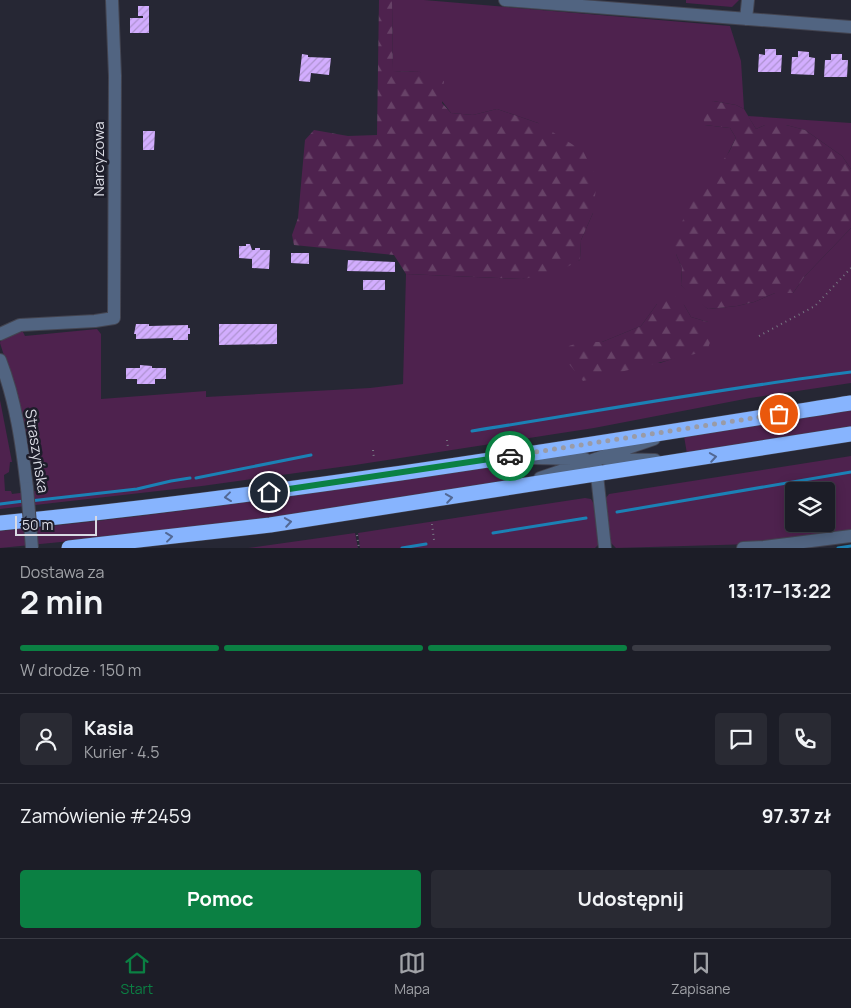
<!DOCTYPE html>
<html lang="pl">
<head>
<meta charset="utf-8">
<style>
  :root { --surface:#1c1d27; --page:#292a33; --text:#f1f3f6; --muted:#a0a2a7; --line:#3a3b44; --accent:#0b8043 }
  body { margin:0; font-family:Manrope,sans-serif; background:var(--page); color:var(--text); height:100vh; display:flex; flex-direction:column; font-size:19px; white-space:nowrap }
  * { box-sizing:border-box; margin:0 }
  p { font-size:16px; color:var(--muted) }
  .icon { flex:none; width:28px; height:28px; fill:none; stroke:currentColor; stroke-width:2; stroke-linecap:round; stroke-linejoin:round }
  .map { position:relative; height:548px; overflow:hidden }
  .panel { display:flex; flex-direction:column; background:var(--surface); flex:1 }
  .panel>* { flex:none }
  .tools { position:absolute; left:785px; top:482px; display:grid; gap:10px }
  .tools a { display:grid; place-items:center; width:50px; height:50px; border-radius:5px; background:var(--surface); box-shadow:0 2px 12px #0003,0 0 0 1px var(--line); font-size:25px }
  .scale { position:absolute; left:15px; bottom:12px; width:82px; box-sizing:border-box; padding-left:5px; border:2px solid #d9dae3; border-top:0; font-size:14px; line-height:18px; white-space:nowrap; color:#d9dae3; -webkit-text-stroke:4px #1d1d2a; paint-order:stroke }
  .pin { position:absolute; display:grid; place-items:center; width:42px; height:42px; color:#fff; margin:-21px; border:2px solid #fff; border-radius:50%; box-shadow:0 1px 5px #0007 }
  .courier { position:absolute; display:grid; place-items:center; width:50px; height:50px; margin:-25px; border:4px solid #0b8043; border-radius:50%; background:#fff; color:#222; box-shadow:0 1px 6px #0007 }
  .overview em { font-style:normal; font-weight:700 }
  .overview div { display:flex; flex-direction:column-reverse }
  .overview { display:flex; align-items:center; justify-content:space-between; height:85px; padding:0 20px }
  h1 { font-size:32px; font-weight:700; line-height:38px }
  .bar { display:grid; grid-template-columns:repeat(4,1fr); gap:8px 5px; align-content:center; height:60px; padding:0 20px }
  .bar i { height:6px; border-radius:4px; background:var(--line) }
  .bar .on { background:var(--accent) }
  .bar p { grid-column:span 4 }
  .line { display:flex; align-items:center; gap:12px; padding:0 20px; border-top:1px solid var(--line) }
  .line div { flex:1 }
  .round { display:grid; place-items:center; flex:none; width:52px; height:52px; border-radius:5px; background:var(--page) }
  .cta { display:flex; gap:10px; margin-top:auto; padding:10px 20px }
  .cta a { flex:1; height:58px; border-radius:5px; background:var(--accent); color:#fff; font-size:20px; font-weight:700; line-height:58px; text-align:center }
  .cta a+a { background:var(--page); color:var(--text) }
  .tabs { display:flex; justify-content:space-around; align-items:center; height:70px; border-top:1px solid var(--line); background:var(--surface); font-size:14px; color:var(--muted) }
  .tabs a { display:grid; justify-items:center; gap:2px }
  .tabs .on { color:var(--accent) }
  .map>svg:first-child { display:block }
  .grass { fill:#4e224e; fill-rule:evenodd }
  .forest { fill:url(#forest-firs) }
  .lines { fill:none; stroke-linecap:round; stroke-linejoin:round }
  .stream { stroke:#1b81b5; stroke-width:3 }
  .building { fill:url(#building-hatch) }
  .minor-casing { stroke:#434450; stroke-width:14 }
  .highway-casing { stroke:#434450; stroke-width:16 }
  .path { stroke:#777883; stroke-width:2; stroke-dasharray:1 4; stroke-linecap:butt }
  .minor { stroke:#516481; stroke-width:12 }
  .highway { stroke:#87b4fe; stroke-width:15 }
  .minor-bridge-casing { stroke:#434450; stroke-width:14; stroke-linecap:butt }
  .minor-bridge { stroke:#516481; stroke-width:12 }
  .oneway { stroke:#526894 }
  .done { stroke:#9a9ba6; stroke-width:5; stroke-dasharray:0 9 }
  .route { stroke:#0b8043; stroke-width:6 }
  .labels { text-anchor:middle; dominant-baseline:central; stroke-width:5; stroke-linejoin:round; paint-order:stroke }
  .street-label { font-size:15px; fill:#d9dae3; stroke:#1d1d2a }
</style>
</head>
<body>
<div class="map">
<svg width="851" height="548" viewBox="0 0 851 548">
  <defs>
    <pattern id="forest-firs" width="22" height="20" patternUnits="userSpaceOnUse" patternTransform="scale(1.25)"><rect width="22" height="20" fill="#4e224e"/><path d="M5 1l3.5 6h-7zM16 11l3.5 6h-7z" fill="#674267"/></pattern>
    <pattern id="building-hatch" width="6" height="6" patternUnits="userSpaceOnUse" patternTransform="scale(1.25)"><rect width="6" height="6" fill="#d2adfe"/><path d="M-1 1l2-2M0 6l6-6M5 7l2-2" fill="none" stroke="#ae92d0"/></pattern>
  </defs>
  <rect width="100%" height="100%" fill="#262734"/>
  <path class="grass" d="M 392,0 L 424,0 L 730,26 L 741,61 L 744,109 L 736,105 L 713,101 L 705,125 L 730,128 L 736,138 L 676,254 L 682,268 L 681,285 L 708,309 L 737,306 L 754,302 L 775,293 L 793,293 L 805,276 L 851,228 L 851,383 L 750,398 L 594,428 L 355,465 L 202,486 L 0,509 L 0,400 L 12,462 L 10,462 L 9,472 L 4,475 L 5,491 L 11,491 L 12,494 L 43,490 L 42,473 L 35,472 L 33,461 L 30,461 L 21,409 L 0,343 L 1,339 L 21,328 L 25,336 L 97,329 L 101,334 L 101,399 L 206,391 L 206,397 L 370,388 L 403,384 L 406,274 L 522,279 L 580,260 L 581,240 L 593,213 L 538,123 L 497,109 L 473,115 L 451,113 L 420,72 L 393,71 ZM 657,304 L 684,305 L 691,317 L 708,322 L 678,357 L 660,363 L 581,342 L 602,342 L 641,326 Z
    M 686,0 L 739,0 L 732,7 L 686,3 Z
    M 748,116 L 851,123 L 851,169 L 842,156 L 805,130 L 786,125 L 765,125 L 756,129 Z
    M 851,410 L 851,428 L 687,454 L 684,436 Z
    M 851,456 L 851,532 L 753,544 L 616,548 L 610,542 L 605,499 L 609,494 ZM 794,491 L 826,491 L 826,524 L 794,524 Z
    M 503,464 L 506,483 L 327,510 L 142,534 L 0,548 L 0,531 C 169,515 336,490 503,464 Z
    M 585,498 L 591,499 L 595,506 L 599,544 L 595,548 L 360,548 L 358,533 Z
    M 355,533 L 358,548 L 248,548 Z"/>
  <path class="forest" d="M 379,0 L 392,0 L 393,71 L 420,72 L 444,81 L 442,103 L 451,113 L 473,115 L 497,109 L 538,123 L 583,151 L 597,179 L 593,213 L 581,240 L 580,260 L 554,274 L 522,279 L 406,274 L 394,255 L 294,245 L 292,235 L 298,218 L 305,140 L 314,130 L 348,136 L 377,135 Z
    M 713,101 L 736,105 L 744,109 L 756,129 L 765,125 L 786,125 L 805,130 L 842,156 L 851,169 L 851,228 L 805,276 L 793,293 L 775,293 L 754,302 L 737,306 L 708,309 L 693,298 L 681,285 L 682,268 L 676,254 L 673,239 L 693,201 L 729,152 L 736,138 L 730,128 L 705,125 L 701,109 Z
    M 675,296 L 684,305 L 691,317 L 708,322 L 713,334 L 707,351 L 583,381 L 564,358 L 569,346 L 581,342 L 602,342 L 641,326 L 657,304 Z"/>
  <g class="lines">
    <path class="stream" d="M 472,431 C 598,411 724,388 851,372
      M 196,478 L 311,455
      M 30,501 L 137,489 L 171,481 L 190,478
      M 0,504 L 24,501
      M 617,512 L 851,472
      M 493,533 L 586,518
      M 402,548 L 426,544
      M 838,548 L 851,546"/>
  </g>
  <path class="building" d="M 138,6 L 149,6 L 149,33 L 130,33 L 130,18 L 143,18 L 143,16 L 138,16 Z
    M 765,49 L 776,49 L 776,55 L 782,55 L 781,72 L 758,72 L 759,54 L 765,55 Z
    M 798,51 L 809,52 L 809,57 L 815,58 L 814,75 L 791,74 L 792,57 L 798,57 Z
    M 302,54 L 308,55 L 308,57 L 331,58 L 329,75 L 311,73 L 310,82 L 299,81 Z
    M 831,54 L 842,54 L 842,60 L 848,60 L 847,77 L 824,77 L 825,60 L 831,60 Z
    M 143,131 L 155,131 L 154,150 L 143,150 Z
    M 246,244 L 250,244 L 252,250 L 255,250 L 255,248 L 260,248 L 260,250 L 270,250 L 269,269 L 252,268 L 252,259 L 239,258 L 239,246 L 246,246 Z
    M 291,253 L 309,253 L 309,264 L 291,263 Z
    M 348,260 L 395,262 L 395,272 L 347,271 Z
    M 363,280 L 385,280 L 385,290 L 363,290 Z
    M 136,324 L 149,324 L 149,326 L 188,325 L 188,328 L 190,328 L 190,334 L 188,334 L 188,340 L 173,340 L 173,338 L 136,339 L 136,334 L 134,334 Z
    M 219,324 L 277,324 L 277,344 L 219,345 Z
    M 140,365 L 152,366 L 152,368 L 166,368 L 166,379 L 155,379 L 155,384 L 137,384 L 137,379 L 126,379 L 126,368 L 140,368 Z"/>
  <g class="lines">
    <defs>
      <path id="minor" d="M 505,0 L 851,27
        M 746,19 L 748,0
        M 0,334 L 20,325 L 95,321 L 114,318 L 115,76 L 112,0
        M 0,360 C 16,401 22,445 27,488
        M 533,458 L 585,459
        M 605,459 L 655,460
        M 596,466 L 605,548
        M 540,478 L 654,439
        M 743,548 L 764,547 L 851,536"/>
      <path id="highway" d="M 0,523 C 285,495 568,448 851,403
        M 69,548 L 270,525 L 851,434"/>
    </defs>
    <use href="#minor" class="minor-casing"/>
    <use href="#highway" class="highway-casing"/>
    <path class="path" d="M 759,336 L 815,306 L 851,268
      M 447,440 L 448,448
      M 373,450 L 374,459
      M 432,524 L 434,540
      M 357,535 L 359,548"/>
    <use href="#minor" class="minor"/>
    <use href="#highway" class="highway"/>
    <defs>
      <path id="minor-bridge" d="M 27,488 L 32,548"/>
    </defs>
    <use href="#minor-bridge" class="minor-bridge-casing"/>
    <use href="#minor-bridge" class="minor-bridge"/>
  </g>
  <defs><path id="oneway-chevron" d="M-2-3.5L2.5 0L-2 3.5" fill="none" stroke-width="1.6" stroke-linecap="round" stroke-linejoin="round" transform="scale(1.25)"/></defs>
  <g class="oneway">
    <use href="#oneway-chevron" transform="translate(713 457) rotate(-9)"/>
    <use href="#oneway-chevron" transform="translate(228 497) rotate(173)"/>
    <use href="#oneway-chevron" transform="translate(449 498) rotate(-9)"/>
    <use href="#oneway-chevron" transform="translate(288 522) rotate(-9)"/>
    <use href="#oneway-chevron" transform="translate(169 537) rotate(-7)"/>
  </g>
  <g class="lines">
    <path class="done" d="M 510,456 L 779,414"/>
    <path class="route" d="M 269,492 L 510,456"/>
  </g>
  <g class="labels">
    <g class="street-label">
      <text transform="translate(98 159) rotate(-90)">Narcyzowa</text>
      <text transform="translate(37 451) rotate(81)">Straszyńska</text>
    </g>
  </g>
</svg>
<div class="tools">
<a><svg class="icon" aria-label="layers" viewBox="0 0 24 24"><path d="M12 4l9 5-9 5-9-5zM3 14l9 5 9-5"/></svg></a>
</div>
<div class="scale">50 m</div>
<div class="pin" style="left:779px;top:414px;background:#ea580c"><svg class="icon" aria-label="bag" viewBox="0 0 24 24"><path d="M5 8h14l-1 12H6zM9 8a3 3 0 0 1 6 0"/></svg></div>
<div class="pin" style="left:269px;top:492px;background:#1f2937"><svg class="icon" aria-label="home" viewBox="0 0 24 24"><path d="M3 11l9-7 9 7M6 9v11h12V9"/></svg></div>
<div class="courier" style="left:510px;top:456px"><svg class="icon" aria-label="car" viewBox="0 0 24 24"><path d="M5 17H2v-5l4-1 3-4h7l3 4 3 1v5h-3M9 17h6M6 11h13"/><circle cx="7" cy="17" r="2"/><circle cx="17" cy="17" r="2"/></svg></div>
</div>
<section class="panel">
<div class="overview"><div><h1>2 min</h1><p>Dostawa za</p></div><em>13:17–13:22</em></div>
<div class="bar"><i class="on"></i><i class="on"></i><i class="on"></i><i></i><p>W drodze · 150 m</p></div>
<div class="line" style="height:90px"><a class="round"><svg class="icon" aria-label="person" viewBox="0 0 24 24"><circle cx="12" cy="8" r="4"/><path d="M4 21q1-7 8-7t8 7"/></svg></a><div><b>Kasia</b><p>Kurier · 4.5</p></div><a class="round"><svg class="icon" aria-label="chat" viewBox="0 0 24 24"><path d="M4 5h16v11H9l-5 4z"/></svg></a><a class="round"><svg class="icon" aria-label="phone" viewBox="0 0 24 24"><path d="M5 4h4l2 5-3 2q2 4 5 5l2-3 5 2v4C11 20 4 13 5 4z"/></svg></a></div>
<div class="line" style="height:65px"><div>Zamówienie #2459</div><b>97.37 zł</b></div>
<div class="cta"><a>Pomoc</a><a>Udostępnij</a></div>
</section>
<nav class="tabs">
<a class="on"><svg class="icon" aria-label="home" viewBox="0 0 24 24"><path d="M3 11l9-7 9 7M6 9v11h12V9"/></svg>Start</a>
<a><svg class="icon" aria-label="map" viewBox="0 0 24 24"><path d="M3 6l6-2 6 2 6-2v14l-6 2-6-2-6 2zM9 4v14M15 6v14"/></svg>Mapa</a>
<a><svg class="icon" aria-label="saved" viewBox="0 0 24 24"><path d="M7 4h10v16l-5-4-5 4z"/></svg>Zapisane</a>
</nav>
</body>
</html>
